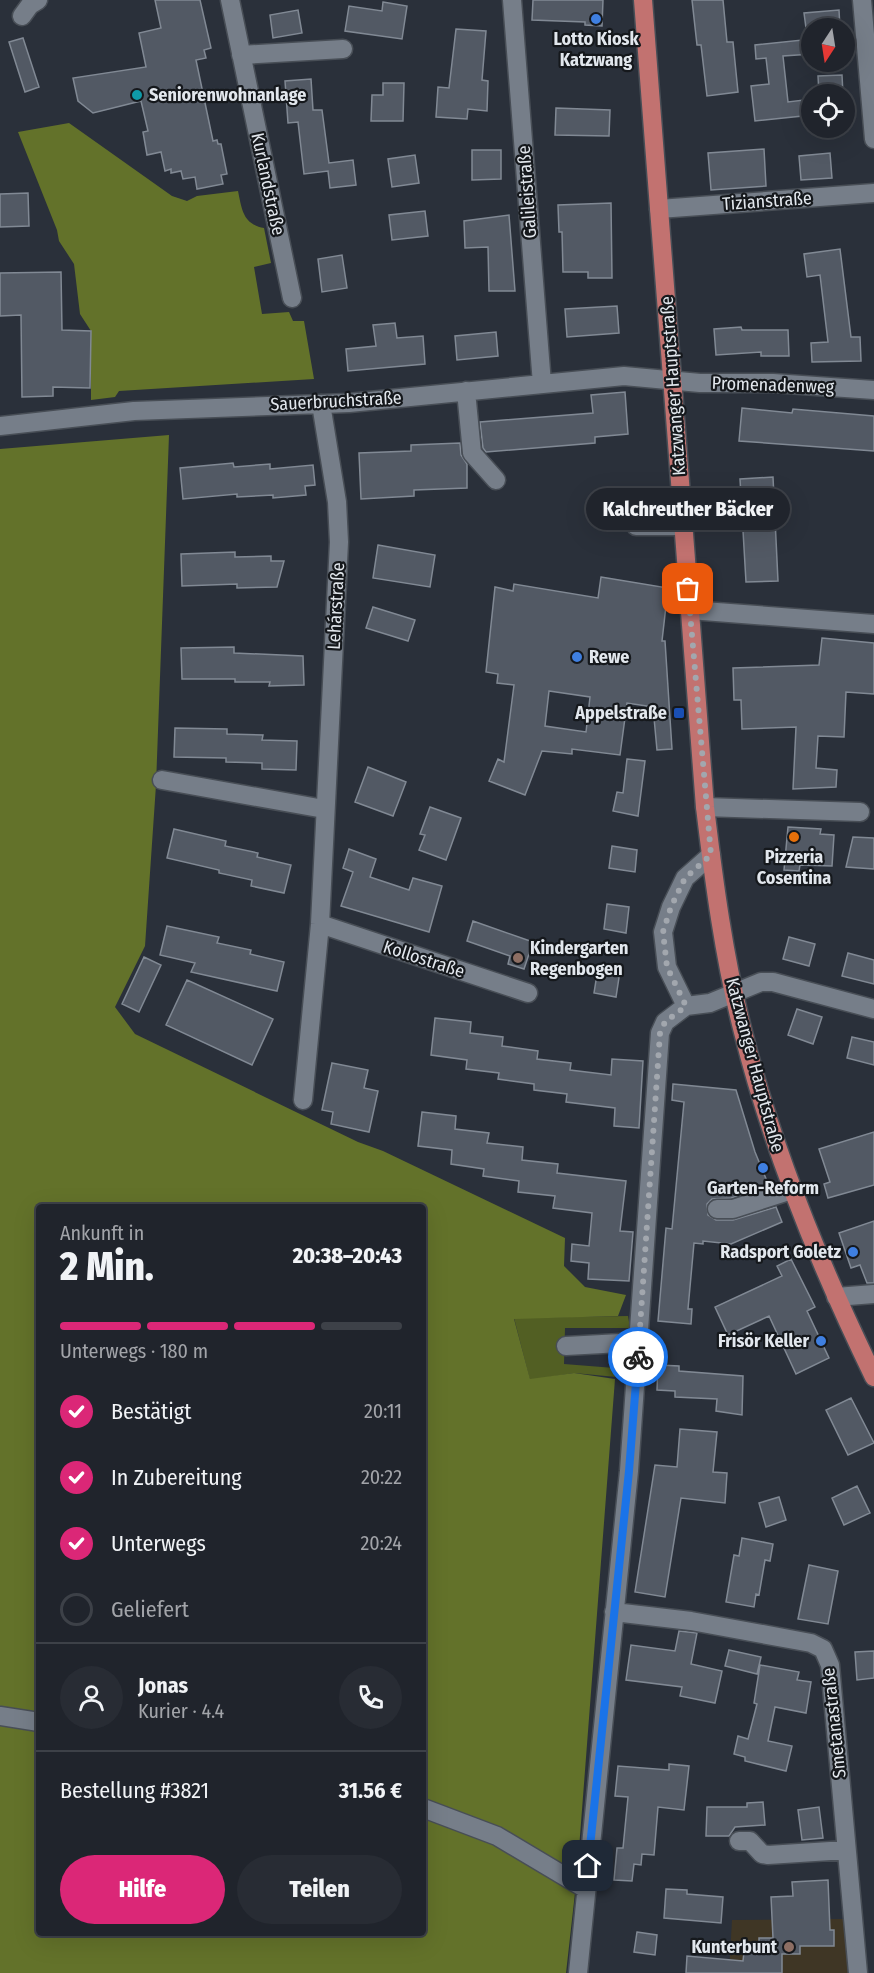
<!DOCTYPE html>
<html lang="de">
<head>
<meta charset="utf-8">
<style>
  :root { --surface:#20242c; --page:#282c34; --text:#f1f3f6; --muted:#a2a4a9; --line:#3d4148; --accent:#db2777 }
  body { margin:0; font-family:"Fira Sans Condensed",sans-serif; background:var(--page); color:var(--text); height:100vh; display:flex; flex-direction:column; font-size:22px; white-space:nowrap }
  * { box-sizing:border-box; margin:0 }
  p { font-size:20px; color:var(--muted) }
  .icon { flex:none; width:33px; height:33px; fill:none; stroke:currentColor; stroke-width:2; stroke-linecap:round; stroke-linejoin:round }
  .map { position:relative; flex:1; overflow:hidden }
  .drawer { position:absolute; left:36px; top:1204px; width:390px; height:732px; display:flex; flex-direction:column; background:var(--surface); border-radius:6px; box-shadow:0 6px 24px #0002,0 0 0 2px var(--line) }
  .drawer>* { flex:none }
  .needle { width:39px; rotate:192deg }
  .buttons { position:absolute; left:801px; top:18px; display:grid; gap:12px }
  .buttons a { display:grid; place-items:center; width:54px; height:54px; border-radius:50%; background:var(--surface); box-shadow:0 6px 24px #0002,0 0 0 2px var(--line); font-size:30px }
  .pin { position:absolute; display:grid; place-items:center; width:51px; height:51px; color:#fff; margin:-26px; border-radius:12px; box-shadow:0 3px 9px #0006 }
  .courier { position:absolute; display:grid; place-items:center; width:60px; height:60px; margin:-30px; border:4px solid #1a73e8; border-radius:50%; background:#fff; color:#222; box-shadow:0 2px 8px #0007 }
  .bubble { position:absolute; height:42px; border-radius:21px; background:var(--surface); box-shadow:0 6px 24px #0002,0 0 0 2px var(--line); font-size:20px; font-weight:800; line-height:42px; text-align:center }
  .headline em { font-style:normal; font-weight:800 }
  .headline div { display:flex; flex-direction:column-reverse }
  .headline { display:flex; align-items:center; justify-content:space-between; height:102px; padding:0 24px }
  h1 { font-size:39px; font-weight:800; line-height:45px }
  .bar { display:grid; grid-template-columns:repeat(4,1fr); gap:9px 6px; align-content:center; height:72px; padding:0 24px }
  .bar i { height:8px; border-radius:4px; background:var(--line) }
  .bar .current { background:var(--accent) }
  .bar p { grid-column:span 4 }
  .line { display:flex; align-items:center; gap:15px; padding:0 24px; border-top:2px solid var(--line) }
  .line div { flex:1 }
  .round { display:grid; place-items:center; flex:none; width:63px; height:63px; border-radius:32px; background:var(--page) }
  ol { padding:0 24px; list-style:none }
  li { display:flex; align-items:center; gap:18px; height:66px }
  li p { margin-inline-start:auto }
  li .icon { padding:6px; border-radius:50%; background:var(--accent); color:#fff; stroke-width:4 }
  li:last-child { color:var(--muted) }
  li i { width:33px; height:33px; border:3px solid var(--line); border-radius:50% }
  .button { display:flex; gap:12px; margin-top:auto; padding:12px 24px }
  .button a { flex:1; height:69px; border-radius:36px; background:var(--accent); color:#fff; font-size:24px; font-weight:800; line-height:69px; text-align:center }
  .button a+a { background:var(--page); color:var(--text) }
  .map>svg:first-child { display:block }
  .education { fill:#3f3625 }
  .green { fill:#525f23 }
  .forest { fill:#63722a; fill-rule:evenodd }
  .building { fill:#525964; stroke:#818994; stroke-width:1.5; fill-rule:evenodd }
  .lines { fill:none; stroke-linecap:round; stroke-linejoin:round }
  .minor-casing { stroke:#484e56; stroke-width:21 }
  .major-casing { stroke:#484e56; stroke-width:21 }
  .minor { stroke:#767e89; stroke-width:18 }
  .major { stroke:#c27270; stroke-width:18 }
  .done { stroke:#a2a7ae; stroke-width:6; stroke-dasharray:0 10.8 }
  .route { stroke:#1a73e8; stroke-width:8 }
  .shop-dot { fill:#3f7fe0; stroke:#15181c; stroke-width:2 }
  .culture-dot { fill:#0f9aa8; stroke:#15181c; stroke-width:2 }
  .transit-dot { fill:#1a4fb4; stroke:#15181c; stroke-width:2 }
  .food-dot { fill:#e8710a; stroke:#15181c; stroke-width:2 }
  .education-dot { fill:#8d6e63; stroke:#15181c; stroke-width:2 }
  .labels { text-anchor:middle; dominant-baseline:central; stroke-width:4.5; stroke-linejoin:round; paint-order:stroke }
  .poi-label { font-size:18px; font-weight:bold; fill:#e2e7ed; stroke:#15181c; text-anchor:end }
  .street-label { font-size:18px; fill:#e2e7ed; stroke:#15181c }
</style>
</head>
<body>
<div class="map">
<svg width="874" height="1973" viewBox="0 0 874 1973">
  <rect width="100%" height="100%" fill="#2a303a"/>
  <path class="education" d="M 845,1919 L 851,1973 L 729,1973 L 732,1920 Z"/>
  <path class="green" d="M 628,1316 L 630,1328 L 565,1328 L 564,1364 L 627,1369 L 627,1378 L 574,1373 L 530,1380 L 514,1318 Z"/>
  <path class="forest" d="M 69,123 L 172,196 L 187,201 L 197,196 L 238,191 C 242,210 243,224 264,228 L 271,263 L 254,267 L 262,314 L 289,312 L 293,321 L 304,321 L 314,379 L 119,391 L 115,397 L 91,400 L 91,331 L 80,314 L 74,264 L 59,241 L 57,230 L 18,132 Z
    M 169,435 L 156,785 L 145,946 L 115,1007 L 135,1034 L 358,1142 L 383,1151 L 565,1238 L 564,1266 L 585,1287 L 626,1295 L 618,1316 L 514,1319 L 530,1379 L 574,1373 L 615,1379 L 577,1875 L 566,1973 L 0,1973 L 0,449 ZM 39,1208 L 423,1208 L 423,1934 L 39,1934 Z"/>
  <path class="building" d="M 155,0 L 200,0 L 211,48 L 204,50 L 206,58 L 196,60 L 213,141 L 217,140 L 218,144 L 221,144 L 227,174 L 221,175 L 223,184 L 197,189 L 195,177 L 183,179 L 181,171 L 171,173 L 171,169 L 165,171 L 161,152 L 147,155 L 143,132 L 148,131 L 141,101 L 93,113 L 78,101 L 73,78 L 146,67 L 139,33 L 161,28 Z
    M 533,0 L 603,0 L 602,26 L 585,25 L 585,22 L 532,20 Z
    M 692,0 L 723,0 L 727,42 L 733,42 L 738,92 L 707,96 L 701,45 L 697,45 Z
    M 383,2 L 407,6 L 402,39 L 345,31 L 349,6 L 382,11 Z
    M 298,10 L 302,33 L 273,38 L 270,15 Z
    M 839,10 L 840,28 L 806,28 L 804,13 Z
    M 456,29 L 486,31 L 482,80 L 488,81 L 487,111 L 468,109 L 467,119 L 436,117 L 438,87 L 449,88 Z
    M 23,38 L 39,87 L 25,92 L 9,42 Z
    M 812,39 L 812,54 L 783,56 L 788,102 L 812,99 L 812,115 L 755,121 L 751,86 L 769,84 L 766,58 L 756,59 L 755,45 Z
    M 842,75 L 843,94 L 819,94 L 818,76 Z
    M 311,79 L 313,110 L 322,110 L 329,163 L 353,160 L 356,185 L 330,188 L 328,171 L 304,174 L 298,122 L 288,123 L 285,81 Z
    M 383,83 L 404,83 L 403,121 L 371,121 L 372,95 L 383,95 Z
    M 556,108 L 610,110 L 609,136 L 555,135 Z
    M 764,149 L 766,186 L 711,190 L 708,153 Z
    M 472,150 L 501,150 L 501,179 L 472,180 Z
    M 830,153 L 832,178 L 801,180 L 799,156 Z
    M 415,155 L 419,183 L 392,187 L 388,159 Z
    M 28,193 L 29,226 L 0,227 L 0,194 Z
    M 611,203 L 612,278 L 588,278 L 588,272 L 563,272 L 562,232 L 559,232 L 558,205 Z
    M 425,211 L 428,236 L 392,240 L 389,215 Z
    M 509,215 L 515,291 L 489,291 L 488,247 L 465,248 L 464,221 Z
    M 840,249 L 851,337 L 860,337 L 861,361 L 812,362 L 811,343 L 828,342 L 820,275 L 807,277 L 804,254 Z
    M 342,255 L 347,288 L 322,292 L 318,259 Z
    M 61,272 L 62,330 L 91,331 L 90,388 L 53,387 L 53,396 L 22,397 L 21,315 L 0,316 L 0,273 Z
    M 617,306 L 619,333 L 567,337 L 565,309 Z
    M 395,323 L 397,338 L 423,336 L 425,364 L 348,371 L 346,349 L 376,346 L 373,325 Z
    M 741,327 L 742,330 L 788,330 L 789,356 L 761,356 L 761,352 L 716,355 L 714,329 Z
    M 496,332 L 498,356 L 457,360 L 455,336 Z
    M 625,392 L 628,434 L 595,437 L 595,443 L 486,452 L 483,448 L 480,422 L 593,413 L 591,395 Z
    M 742,408 L 792,413 L 793,409 L 874,416 L 874,451 L 739,441 Z
    M 460,443 L 461,455 L 467,464 L 467,488 L 414,490 L 414,496 L 361,499 L 359,453 L 411,451 L 411,445 Z
    M 233,463 L 234,467 L 270,464 L 270,469 L 313,465 L 315,485 L 305,486 L 306,495 L 273,498 L 273,495 L 237,497 L 237,494 L 183,499 L 180,468 Z
    M 773,477 L 778,581 L 746,582 L 740,479 Z
    M 378,545 L 435,555 L 430,587 L 373,578 Z
    M 235,552 L 235,557 L 271,556 L 271,561 L 284,561 L 277,587 L 237,588 L 237,584 L 182,586 L 181,554 Z
    M 601,577 L 668,588 L 662,641 L 665,641 L 672,749 L 657,750 L 653,707 L 627,703 L 620,755 L 572,749 L 572,754 L 542,751 L 525,795 L 489,781 L 498,759 L 504,762 L 514,685 L 497,683 L 498,674 L 486,672 L 495,587 L 513,591 L 514,584 L 598,598 ZM 549,691 L 590,697 L 586,732 L 545,726 Z
    M 373,607 L 415,620 L 408,641 L 366,628 Z
    M 822,638 L 874,643 L 874,694 L 846,692 L 844,737 L 818,736 L 816,768 L 837,770 L 836,787 L 793,789 L 796,727 L 742,729 L 741,700 L 734,700 L 733,668 L 819,665 Z
    M 234,647 L 234,653 L 303,656 L 304,685 L 269,686 L 270,682 L 235,682 L 235,679 L 182,679 L 181,648 Z
    M 175,728 L 227,729 L 227,734 L 263,735 L 262,740 L 297,741 L 296,770 L 262,769 L 262,763 L 226,762 L 226,758 L 174,757 Z
    M 627,759 L 645,761 L 638,816 L 613,811 L 617,792 L 623,793 Z
    M 368,767 L 406,782 L 393,816 L 355,802 Z
    M 430,807 L 461,818 L 446,860 L 419,850 L 425,835 L 420,834 Z
    M 788,827 L 821,829 L 820,834 L 834,835 L 832,866 L 800,865 L 799,871 L 784,870 Z
    M 174,829 L 226,841 L 225,846 L 258,853 L 257,857 L 291,865 L 284,893 L 251,886 L 252,880 L 219,873 L 219,870 L 167,858 Z
    M 853,837 L 874,838 L 874,869 L 846,867 Z
    M 612,846 L 637,850 L 635,872 L 609,868 Z
    M 349,849 L 376,859 L 370,877 L 409,890 L 413,878 L 442,886 L 429,932 L 341,906 L 353,872 L 343,868 Z
    M 607,904 L 629,907 L 626,933 L 604,929 Z
    M 473,921 L 533,942 L 524,969 L 508,964 L 510,956 L 467,941 Z
    M 167,926 L 219,937 L 217,943 L 251,950 L 250,954 L 284,962 L 277,991 L 191,972 L 195,963 L 160,955 Z
    M 789,937 L 815,944 L 809,966 L 783,959 Z
    M 848,953 L 874,960 L 874,984 L 842,976 Z
    M 144,957 L 161,965 L 139,1012 L 122,1004 Z
    M 598,968 L 620,971 L 616,997 L 594,993 Z
    M 187,980 L 273,1019 L 252,1065 L 166,1025 Z
    M 797,1009 L 822,1017 L 813,1044 L 788,1035 Z
    M 435,1018 L 471,1022 L 470,1033 L 503,1037 L 502,1046 L 538,1051 L 537,1059 L 571,1063 L 570,1070 L 611,1075 L 612,1059 L 643,1061 L 639,1128 L 614,1126 L 615,1108 L 566,1102 L 567,1094 L 534,1090 L 534,1084 L 498,1079 L 499,1073 L 466,1069 L 467,1060 L 431,1055 Z
    M 852,1037 L 874,1042 L 874,1065 L 847,1058 Z
    M 332,1063 L 368,1070 L 364,1088 L 378,1091 L 369,1132 L 331,1124 L 333,1112 L 322,1110 Z
    M 673,1084 L 736,1090 L 755,1152 L 769,1186 L 731,1198 L 712,1199 L 707,1204 L 708,1215 L 716,1220 L 733,1220 L 776,1207 L 782,1222 L 731,1244 L 703,1241 L 703,1244 L 694,1243 L 688,1309 L 692,1309 L 691,1324 L 658,1321 L 666,1228 L 672,1229 L 684,1102 L 672,1100 Z
    M 422,1112 L 456,1116 L 455,1129 L 489,1133 L 487,1143 L 523,1147 L 522,1160 L 558,1164 L 557,1173 L 626,1181 L 620,1231 L 633,1232 L 629,1281 L 588,1279 L 589,1263 L 571,1261 L 572,1244 L 589,1246 L 592,1213 L 553,1208 L 555,1196 L 518,1192 L 519,1181 L 483,1176 L 484,1169 L 451,1164 L 452,1150 L 418,1146 Z
    M 874,1132 L 874,1185 L 828,1198 L 824,1184 L 830,1182 L 819,1149 Z
    M 874,1221 L 874,1283 L 867,1283 L 860,1265 L 851,1268 L 839,1233 Z
    M 791,1259 L 815,1307 L 807,1311 L 829,1358 L 796,1374 L 769,1316 L 728,1335 L 715,1307 L 782,1276 L 777,1266 Z
    M 658,1365 L 679,1366 L 679,1371 L 743,1376 L 742,1415 L 716,1411 L 717,1399 L 675,1397 L 675,1391 L 657,1390 Z
    M 851,1398 L 874,1443 L 848,1455 L 826,1410 Z
    M 680,1429 L 717,1432 L 713,1472 L 727,1473 L 725,1503 L 681,1498 L 665,1597 L 635,1592 L 655,1465 L 677,1467 Z
    M 857,1486 L 870,1513 L 844,1525 L 832,1498 Z
    M 779,1497 L 786,1520 L 766,1527 L 759,1503 Z
    M 742,1538 L 773,1544 L 770,1561 L 765,1560 L 759,1595 L 756,1594 L 754,1607 L 726,1602 L 734,1555 L 739,1556 Z
    M 809,1565 L 838,1571 L 828,1624 L 798,1619 Z
    M 679,1631 L 697,1633 L 691,1664 L 722,1671 L 715,1703 L 680,1696 L 682,1687 L 626,1680 L 631,1645 L 675,1651 Z
    M 729,1650 L 761,1657 L 757,1674 L 725,1666 Z
    M 874,1651 L 874,1678 L 857,1680 L 855,1652 Z
    M 760,1665 L 799,1672 L 797,1680 L 811,1682 L 806,1713 L 775,1707 L 768,1741 L 792,1746 L 786,1771 L 745,1761 L 745,1757 L 734,1754 L 738,1736 L 748,1739 L 757,1704 L 754,1703 Z
    M 669,1764 L 689,1766 L 684,1810 L 658,1807 L 654,1855 L 642,1854 L 641,1865 L 634,1864 L 632,1881 L 614,1880 L 617,1848 L 623,1848 L 628,1797 L 615,1796 L 618,1766 L 669,1770 Z
    M 763,1802 L 765,1825 L 735,1827 L 729,1836 L 706,1836 L 707,1807 L 747,1807 L 747,1803 Z
    M 819,1807 L 823,1838 L 802,1840 L 798,1810 Z
    M 828,1880 L 830,1930 L 834,1930 L 834,1946 L 800,1946 L 800,1954 L 782,1954 L 782,1973 L 686,1973 L 687,1956 L 743,1961 L 745,1944 L 759,1946 L 759,1938 L 773,1938 L 771,1897 L 793,1896 L 792,1882 Z
    M 666,1889 L 687,1890 L 687,1894 L 723,1897 L 721,1923 L 664,1918 Z
    M 637,1932 L 657,1935 L 655,1955 L 634,1952 Z"/>
  <g class="lines">
    <defs>
      <path id="minor" d="M 230,0 L 292,298
        M 512,0 L 542,384
        M 862,0 L 874,139
        M 22,16 L 30,5 L 38,0
        M 241,55 L 343,49
        M 659,209 L 874,193
        M 466,391 L 472,453 L 496,480
        M 0,426 L 134,411 L 349,403 L 624,376 L 700,383 L 773,383 L 874,390
        M 636,526 L 683,526
        M 690,610 L 874,624
        M 162,780 L 324,809
        M 705,807 L 860,812
        M 320,924 L 528,993
        M 686,1006 L 667,967 L 663,932 L 671,907 L 685,878 L 711,855
        M 303,1100 L 320,924 L 339,542 L 337,502 L 321,404
        M 717,1209 L 733,1209 L 792,1190
        M 836,1297 L 874,1294
        M 566,1346 L 639,1342
        M 614,1612 L 691,1621 L 811,1643 L 823,1649 L 830,1665 L 858,1973
        M 0,1716 L 39,1722
        M 423,1808 L 497,1836 L 586,1889
        M 739,1841 L 750,1841 L 762,1854 L 768,1855 L 846,1850
        M 578,1973 L 629,1471 L 660,1033 L 665,1022 L 686,1006 L 710,1003 L 761,982 L 773,982 L 874,1009"/>
      <path id="major" d="M 643,0 L 705,807 C 714,882 724,958 743,1032 C 773,1152 820,1266 874,1377"/>
    </defs>
    <use href="#minor" class="minor-casing"/>
    <use href="#major" class="major-casing"/>
    <use href="#minor" class="minor"/>
    <use href="#major" class="major"/>
  </g>
  <g class="lines">
    <path class="done" d="M 638,1357 L 660,1033 L 665,1022 L 686,1006 L 667,967 L 663,932 L 671,907 L 685,878 L 711,855 L 688,589"/>
    <path class="route" d="M 588,1866 L 629,1471 L 638,1357"/>
  </g>
  <g class="shop-dot">
    <circle cx="596" cy="19" r="6"/>
    <circle cx="577" cy="657" r="6"/>
    <circle cx="763" cy="1168" r="6"/>
    <circle cx="853" cy="1252" r="6"/>
    <circle cx="821" cy="1341" r="6"/>
  </g>
  <circle class="culture-dot" cx="137" cy="95" r="6"/>
  <rect class="transit-dot" x="673" y="707" width="12" height="12" rx="3"/>
  <circle class="food-dot" cx="794" cy="837" r="6"/>
  <g class="education-dot">
    <circle cx="518" cy="958" r="6"/>
    <circle cx="789" cy="1947" r="6"/>
  </g>
  <g class="labels">
    <g class="poi-label">
      <text x="596" y="39" text-anchor="middle">Lotto Kiosk<tspan x="596" dy="21">Katzwang</tspan></text>
      <text x="149" y="95" text-anchor="start">Seniorenwohnanlage</text>
      <text x="589" y="657" text-anchor="start">Rewe</text>
      <text x="667" y="713">Appelstraße</text>
      <text x="794" y="857" text-anchor="middle">Pizzeria<tspan x="794" dy="21">Cosentina</tspan></text>
      <text x="530" y="948" text-anchor="start">Kindergarten<tspan x="530" dy="21">Regenbogen</tspan></text>
      <text x="763" y="1188" text-anchor="middle">Garten-Reform</text>
      <text x="841" y="1252">Radsport Goletz</text>
      <text x="809" y="1341">Frisör Keller</text>
      <text x="777" y="1947">Kunterbunt</text>
    </g>
    <g class="street-label">
      <text transform="translate(268 184) rotate(78)">Kurlandstraße</text>
      <text transform="translate(527 192) rotate(-94)">Galileistraße</text>
      <text transform="translate(767 201) rotate(-4)">Tizianstraße</text>
      <text transform="translate(773 385) rotate(2)">Promenadenweg</text>
      <text transform="translate(673 386) rotate(-94)">Katzwanger Hauptstraße</text>
      <text transform="translate(336 401) rotate(-3)">Sauerbruchstraße</text>
      <text transform="translate(336 606) rotate(-87)">Lehárstraße</text>
      <text transform="translate(424 959) rotate(18)">Kollostraße</text>
      <text transform="translate(755 1065) rotate(75)">Katzwanger Hauptstraße</text>
      <text transform="translate(834 1723) rotate(-96)">Smetanastraße</text>
    </g>
  </g>
</svg>
<div class="buttons">
<a><svg class="needle" viewBox="-14 -14 28 28"><path d="M0-13l5 13h-10z" fill="#e53935"/><path d="M0 13l5-13h-10z" fill="#a2a4a9"/></svg></a>
<a><svg class="icon" aria-label="locate" viewBox="0 0 24 24"><circle cx="12" cy="12" r="6"/><path d="M12 2v4M12 18v4M2 12h4M18 12h4"/></svg></a>
</div>
<div class="pin" style="left:688px;top:589px;background:#ea580c"><svg class="icon" aria-label="bag" viewBox="0 0 24 24"><path d="M5 8h14l-1 12H6zM9 8a3 3 0 0 1 6 0"/></svg></div>
<div class="pin" style="left:588px;top:1866px;background:#1f2937"><svg class="icon" aria-label="home" viewBox="0 0 24 24"><path d="M3 11l9-7 9 7M6 9v11h12V9"/></svg></div>
<div class="courier" style="left:638px;top:1357px"><svg class="icon" aria-label="bike" viewBox="0 0 24 24"><circle cx="6" cy="16" r="4"/><circle cx="18" cy="16" r="4"/><path d="M6 16l4-8h5l3 8M10 8l3 8H6M13 5h3"/></svg></div>
<div class="bubble" style="left:586px;top:488px;width:204px">Kalchreuther Bäcker</div>
<section class="drawer">
<div class="headline"><div><h1>2 Min.</h1><p>Ankunft in</p></div><em>20:38–20:43</em></div>
<div class="bar"><i class="current"></i><i class="current"></i><i class="current"></i><i></i><p>Unterwegs · 180 m</p></div>
<ol>
<li><svg class="icon" aria-label="check" viewBox="0 0 24 24"><path d="M5 12l5 5 9-10"/></svg>Bestätigt<p>20:11</p></li>
<li><svg class="icon" aria-label="check" viewBox="0 0 24 24"><path d="M5 12l5 5 9-10"/></svg>In Zubereitung<p>20:22</p></li>
<li><svg class="icon" aria-label="check" viewBox="0 0 24 24"><path d="M5 12l5 5 9-10"/></svg>Unterwegs<p>20:24</p></li>
<li><i></i>Geliefert</li>
</ol>
<div class="line" style="height:108px"><a class="round"><svg class="icon" aria-label="person" viewBox="0 0 24 24"><circle cx="12" cy="8" r="4"/><path d="M4 21q1-7 8-7t8 7"/></svg></a><div><b>Jonas</b><p>Kurier · 4.4</p></div><a class="round"><svg class="icon" aria-label="phone" viewBox="0 0 24 24"><path d="M5 4h4l2 5-3 2q2 4 5 5l2-3 5 2v4C11 20 4 13 5 4z"/></svg></a></div>
<div class="line" style="height:78px"><div>Bestellung #3821</div><b>31.56 €</b></div>
<div class="button"><a>Hilfe</a><a>Teilen</a></div>
</section>
</div>
</body>
</html>
